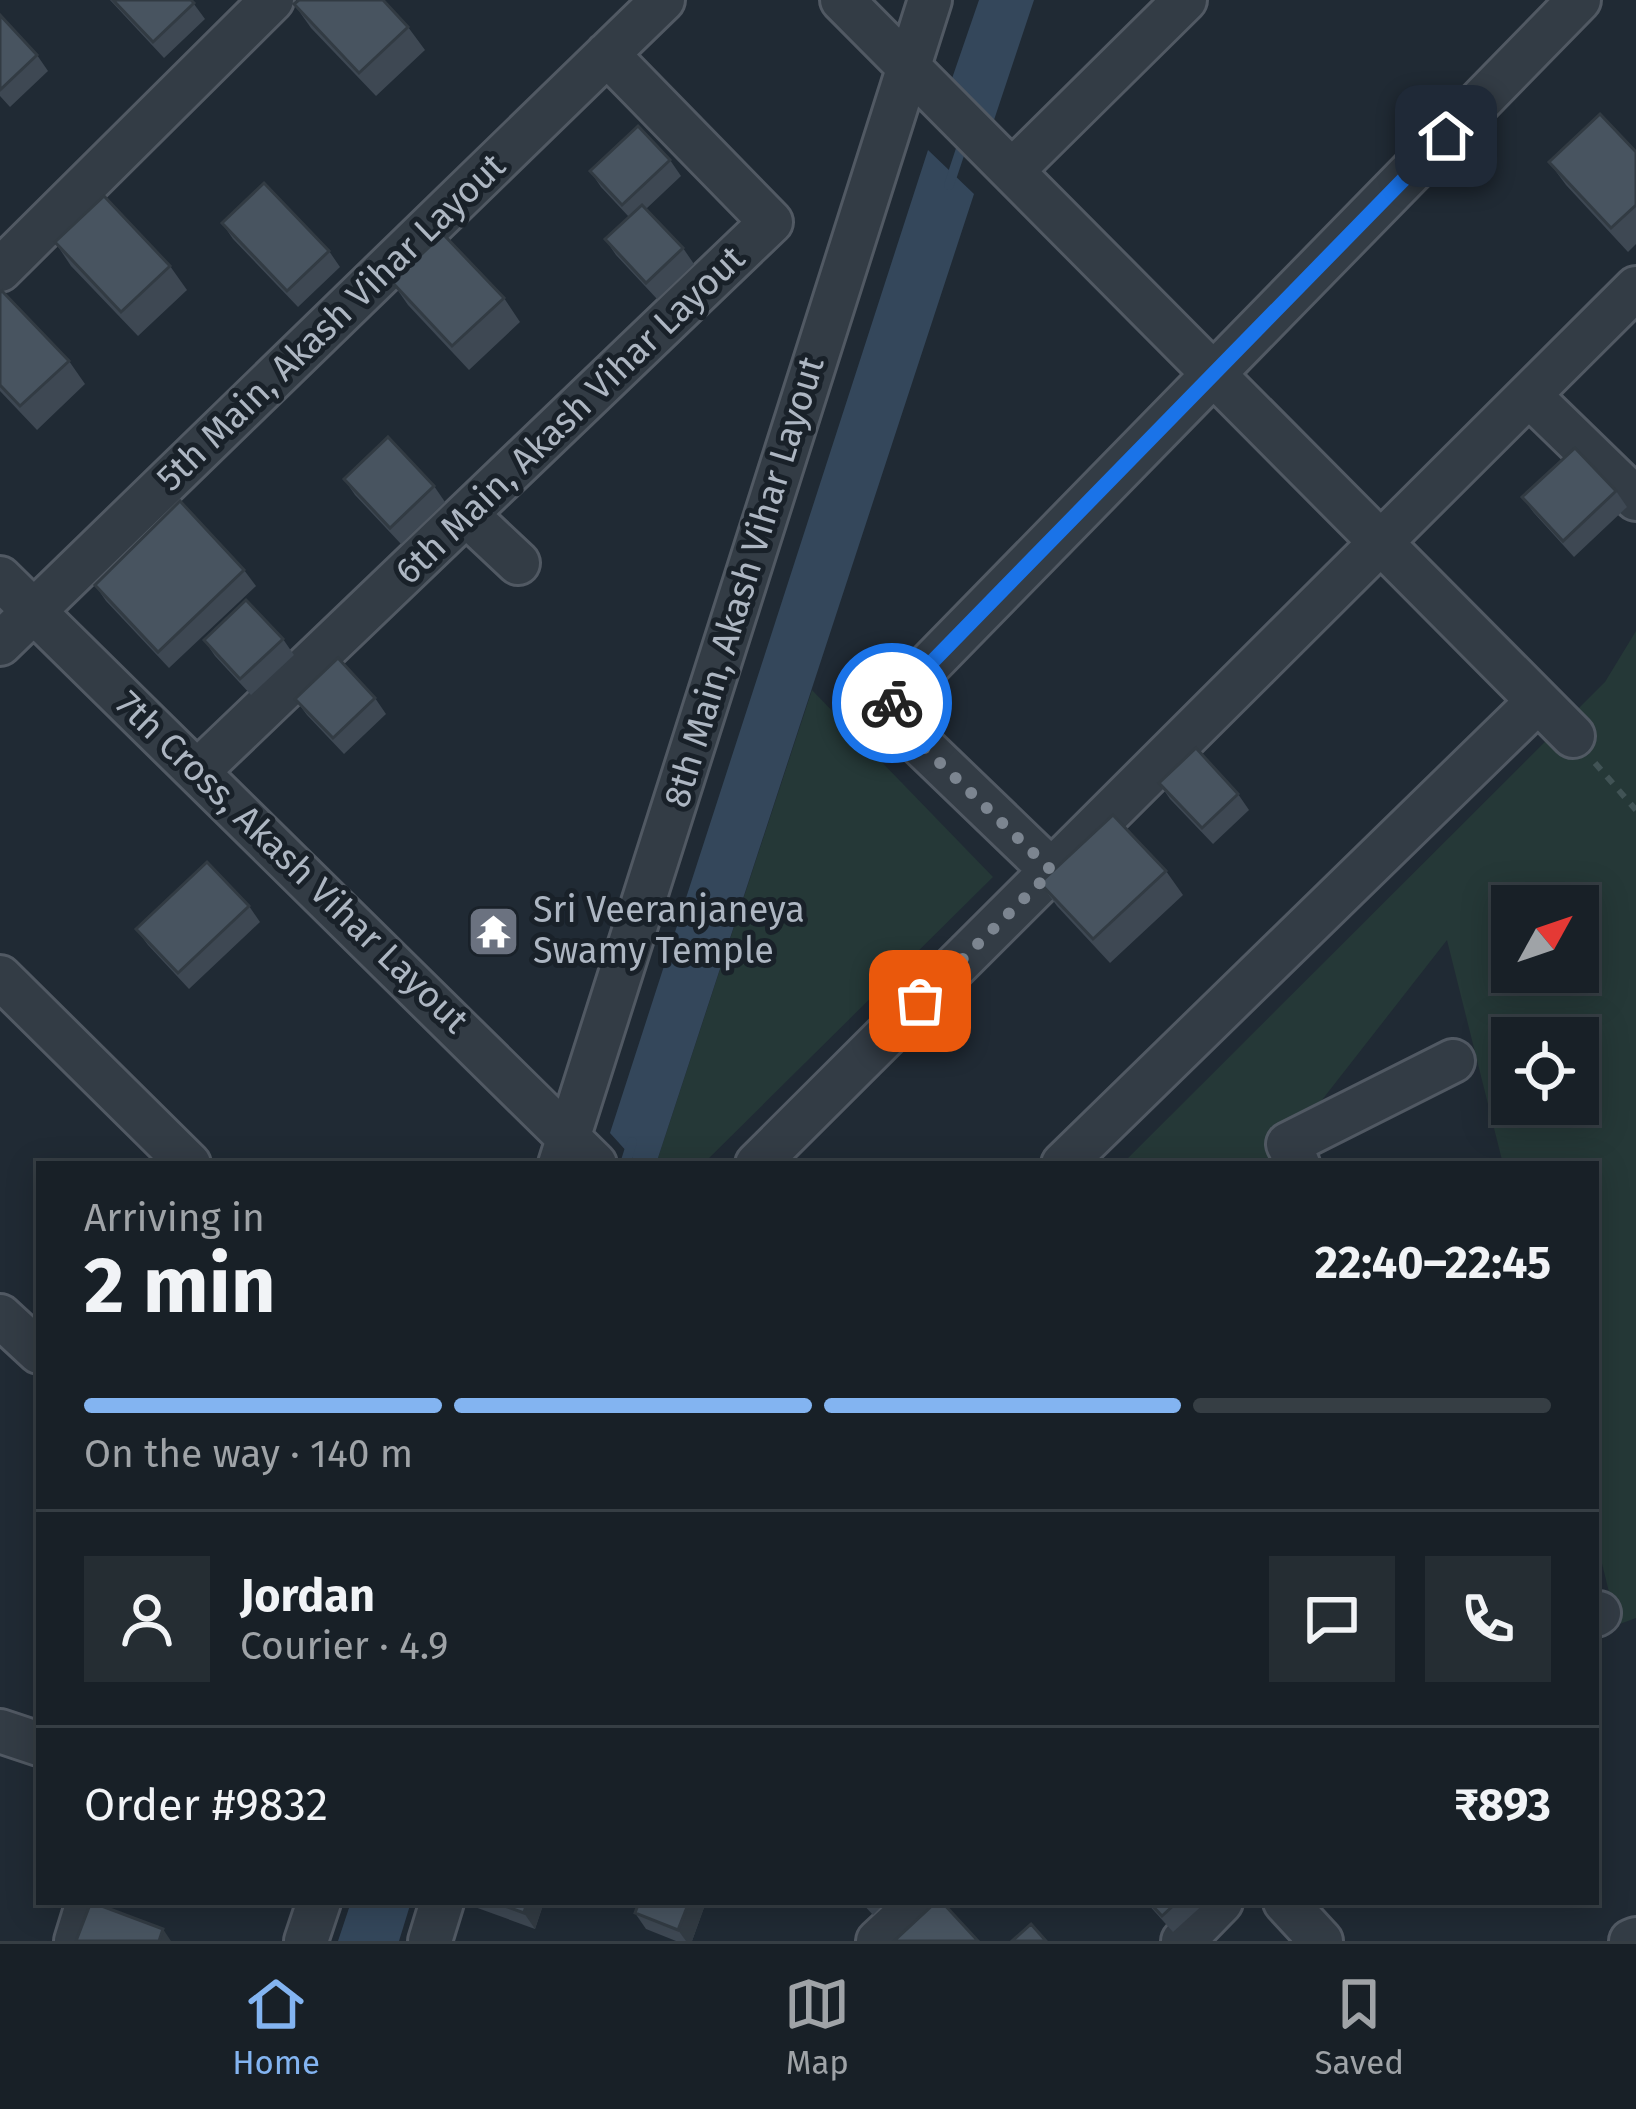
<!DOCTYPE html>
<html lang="en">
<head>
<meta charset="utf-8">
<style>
  :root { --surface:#182027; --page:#252d33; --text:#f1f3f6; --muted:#9fa3a7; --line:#363e44; --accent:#83b4f1 }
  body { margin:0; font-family:"Fira Sans",sans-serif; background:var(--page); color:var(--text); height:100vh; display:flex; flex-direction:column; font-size:45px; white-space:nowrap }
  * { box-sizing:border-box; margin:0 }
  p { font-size:39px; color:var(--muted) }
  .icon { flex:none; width:66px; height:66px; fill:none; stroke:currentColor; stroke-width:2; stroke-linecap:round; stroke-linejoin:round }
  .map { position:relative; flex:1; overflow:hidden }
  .panel { position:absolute; left:36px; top:1161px; width:1563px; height:744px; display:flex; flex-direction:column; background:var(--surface); border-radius:0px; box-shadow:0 6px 30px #0003,0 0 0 3px var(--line) }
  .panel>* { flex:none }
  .needle { width:78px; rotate:50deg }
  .fabs { position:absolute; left:1491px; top:885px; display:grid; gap:24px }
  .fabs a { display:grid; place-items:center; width:108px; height:108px; border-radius:0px; background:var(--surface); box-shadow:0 6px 30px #0003,0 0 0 3px var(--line); font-size:60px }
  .pin { position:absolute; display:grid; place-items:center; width:102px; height:102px; color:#fff; margin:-51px; border-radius:24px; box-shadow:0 6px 18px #0006 }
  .courier { position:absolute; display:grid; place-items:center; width:120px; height:120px; margin:-60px; border:9px solid #1a73e8; border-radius:50%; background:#fff; color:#222; box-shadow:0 3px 15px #0007 }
  .overview em { font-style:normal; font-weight:700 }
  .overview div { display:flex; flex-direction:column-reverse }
  .overview { display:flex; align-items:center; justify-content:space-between; height:204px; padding:0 48px }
  h1 { font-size:78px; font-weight:700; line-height:90px }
  .bar { display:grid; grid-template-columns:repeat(4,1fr); gap:18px 12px; align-content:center; height:144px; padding:0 48px }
  .bar i { height:15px; border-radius:9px; background:var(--line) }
  .bar .active { background:var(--accent) }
  .bar p { grid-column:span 4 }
  .line { display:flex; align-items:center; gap:30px; padding:0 48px; border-top:3px solid var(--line) }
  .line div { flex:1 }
  .round { display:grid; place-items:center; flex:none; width:126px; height:126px; border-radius:0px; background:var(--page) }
  .tabs { display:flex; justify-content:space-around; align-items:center; height:168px; border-top:3px solid var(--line); background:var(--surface); font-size:33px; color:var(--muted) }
  .tabs a { display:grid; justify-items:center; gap:6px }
  .tabs .active { color:var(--accent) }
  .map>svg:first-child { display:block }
  .green { fill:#253837; fill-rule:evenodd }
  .water { fill:#34475b }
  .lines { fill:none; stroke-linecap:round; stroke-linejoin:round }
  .stream { stroke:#34475b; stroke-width:10 }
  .street-casing { stroke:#515963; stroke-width:48 }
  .path { stroke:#415355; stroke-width:6; stroke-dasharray:9 9; stroke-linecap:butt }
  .street { stroke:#333c45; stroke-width:42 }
  .wall { fill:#3e4853 }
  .shaded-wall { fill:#323b43 }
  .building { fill:#485460; stroke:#323b43; stroke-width:3 }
  .done { stroke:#7c8590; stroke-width:12; stroke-dasharray:0 21.6 }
  .route { stroke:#1a73e8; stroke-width:15 }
  .labels { text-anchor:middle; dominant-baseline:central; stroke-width:10; stroke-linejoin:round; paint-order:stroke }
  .street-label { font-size:36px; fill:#adb6c2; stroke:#192129 }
  .poi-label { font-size:36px; fill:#adb6c2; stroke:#192129; text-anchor:start }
</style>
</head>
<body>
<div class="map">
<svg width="1636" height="1941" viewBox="0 0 1636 1941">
  <rect width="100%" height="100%" fill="#202a34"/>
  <path class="green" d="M 1636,631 L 1636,1618 L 1617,1625 L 1596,1539 L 1596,1164 L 1503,1164 L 1447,940 L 1272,1164 L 1122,1164 L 1605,682 ZM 1512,906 L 1578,906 L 1578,972 L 1512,972 ZM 1512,1038 L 1578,1038 L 1578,1104 L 1512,1104 Z
    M 812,690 L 993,877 L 703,1164 L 656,1164 Z"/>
  <path class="water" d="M 979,0 L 1034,0 L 990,132 L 947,93 Z
    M 928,150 L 974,194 L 656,1164 L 638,1164 L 610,1133 Z
    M 351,1902 L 411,1902 L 399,1941 L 338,1941 Z"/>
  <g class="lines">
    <path class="stream" d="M 949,185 L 964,140
      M 625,1164 L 632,1142"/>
    <defs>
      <path id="street" d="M 842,0 L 1573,736
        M 1013,170 L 1185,0
        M 0,270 L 272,0
        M 1529,395 L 1636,499
        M 467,515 L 518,563
        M 0,578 L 595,1164
        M 0,644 L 663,0
        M 199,770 L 771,222 L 607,54
        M 1051,870 L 885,710 L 1579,0
        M 0,977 L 189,1164
        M 560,1164 L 930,0
        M 757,1164 L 1636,288
        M 1063,1164 L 1538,701
        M 1298,1164 L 1288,1144 L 1453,1061
        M 0,1316 L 39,1352
        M 1596,1615 L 1599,1613
        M 0,1731 L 39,1744
        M 1285,1902 L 1321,1941
        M 76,1941 L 88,1902
        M 306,1941 L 319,1902
        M 430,1941 L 442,1902
        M 878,1941 L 920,1902
        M 1183,1941 L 1221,1902
        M 1631,1941 L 1636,1939"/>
    </defs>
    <use href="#street" class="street-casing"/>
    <path class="path" d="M 1595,763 L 1636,810"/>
    <use href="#street" class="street"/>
  </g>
  <path class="wall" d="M 110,0 L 191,0 L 205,19 L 164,58 Z
    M 294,4 L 408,27 L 425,50 L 376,96 L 311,28 Z
    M 0,15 L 37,55 L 48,71 L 10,107 L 0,96 Z
    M 1636,152 L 1636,244 L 1628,252 L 1566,185 L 1549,162 Z
    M 670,160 L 681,176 L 646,209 L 683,248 L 694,264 L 657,299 L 616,255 L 605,239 L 629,217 L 601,187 L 590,171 Z
    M 222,223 L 329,251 L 340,267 L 298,307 L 233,239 Z
    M 55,242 L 170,266 L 187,290 L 138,336 L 71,266 Z
    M 392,282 L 504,298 L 520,322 L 469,370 L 408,305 Z
    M 0,293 L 69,361 L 85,384 L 37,430 L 0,391 Z
    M 344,479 L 434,486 L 445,502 L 401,544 L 355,495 Z
    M 1616,491 L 1627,507 L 1574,557 L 1534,513 L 1522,497 Z
    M 244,570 L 256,586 L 169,668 L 106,601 L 95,585 Z
    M 283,639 L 294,655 L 251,695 L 215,656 L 204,640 Z
    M 375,698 L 386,714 L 344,754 L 307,715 L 295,699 Z
    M 1159,783 L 1238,794 L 1249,810 L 1213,844 L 1170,799 Z
    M 1166,871 L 1183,895 L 1110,963 L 1057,906 L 1040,883 Z
    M 249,906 L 260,922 L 189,989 L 148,945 L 136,929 Z
    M 469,1902 L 544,1902 L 535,1929 L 472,1906 Z
    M 706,1902 L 692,1941 L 676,1941 L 646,1929 L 635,1913 Z
    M 861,1902 L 886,1902 L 873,1915 Z
    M 1146,1902 L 1206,1902 L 1173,1932 Z"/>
  <path class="shaded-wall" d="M 527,1902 L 544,1902 L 535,1929 L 524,1913 Z
    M 689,1902 L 706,1902 L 692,1941 L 686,1941 L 678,1930 Z
    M 163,1929 L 171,1941 L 159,1941 Z"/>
  <path class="building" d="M 113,0 L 191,0 L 194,3 L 153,42 Z
    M 299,0 L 383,0 L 408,27 L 359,73 L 294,4 Z
    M 0,15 L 37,55 L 0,90 Z
    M 1600,114 L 1636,152 L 1636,205 L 1611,228 L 1549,162 Z
    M 638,126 L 670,160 L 622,205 L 590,171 Z
    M 264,183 L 329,251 L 287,291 L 222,223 Z
    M 104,196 L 170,266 L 121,312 L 55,242 Z
    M 642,205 L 683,248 L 646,283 L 605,239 Z
    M 443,234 L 504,298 L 452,346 L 392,282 Z
    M 2,291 L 69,361 L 20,406 L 0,385 L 0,293 Z
    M 388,437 L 434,486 L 390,528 L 344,479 Z
    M 1575,448 L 1616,491 L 1563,541 L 1522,497 Z
    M 180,501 L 244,570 L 158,652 L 95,585 Z
    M 246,600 L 283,639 L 240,679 L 204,640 Z
    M 338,658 L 375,698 L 333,738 L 295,699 Z
    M 1196,748 L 1238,794 L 1202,828 L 1159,783 Z
    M 1113,815 L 1166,871 L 1093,939 L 1040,883 Z
    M 207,862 L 249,906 L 178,973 L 136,929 Z
    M 91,1902 L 163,1929 L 159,1941 L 76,1941 Z
    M 494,1902 L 527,1902 L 524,1913 Z
    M 639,1902 L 689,1902 L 678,1930 L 635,1913 Z
    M 936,1902 L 942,1902 L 978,1941 L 894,1941 Z
    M 1149,1902 L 1177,1902 L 1162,1916 Z
    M 1031,1924 L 1046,1941 L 1012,1941 Z"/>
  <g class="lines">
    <path class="done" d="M 892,703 L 885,710 L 1052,871 L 920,1001"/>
    <path class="route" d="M 892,703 L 1446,136"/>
  </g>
  <defs>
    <symbol id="temple-square" viewBox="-11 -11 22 22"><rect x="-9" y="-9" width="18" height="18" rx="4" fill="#6b7280" stroke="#192129"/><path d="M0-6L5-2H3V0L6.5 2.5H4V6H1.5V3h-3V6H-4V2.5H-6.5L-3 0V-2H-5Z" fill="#fff"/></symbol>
  </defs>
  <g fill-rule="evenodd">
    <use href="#temple-square" x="464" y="902" width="59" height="59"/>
  </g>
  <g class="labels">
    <g class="street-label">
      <text transform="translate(331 322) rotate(-44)">5th Main, Akash Vihar Layout</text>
      <text transform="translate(570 415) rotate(-44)">6th Main, Akash Vihar Layout</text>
      <text transform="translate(744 582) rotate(-73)">8th Main, Akash Vihar Layout</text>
      <text transform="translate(292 862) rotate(44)">7th Cross, Akash Vihar Layout</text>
    </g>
    <g class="poi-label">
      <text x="533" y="910">Sri Veeranjaneya<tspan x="533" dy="41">Swamy Temple</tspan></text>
    </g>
  </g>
</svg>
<div class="fabs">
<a><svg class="needle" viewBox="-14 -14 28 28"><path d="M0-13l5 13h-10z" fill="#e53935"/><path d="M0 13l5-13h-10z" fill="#9fa3a7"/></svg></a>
<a><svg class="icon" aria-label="locate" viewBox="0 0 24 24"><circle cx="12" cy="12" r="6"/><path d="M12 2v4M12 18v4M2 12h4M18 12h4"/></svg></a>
</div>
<div class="pin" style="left:920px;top:1001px;background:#ea580c"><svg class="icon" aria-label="bag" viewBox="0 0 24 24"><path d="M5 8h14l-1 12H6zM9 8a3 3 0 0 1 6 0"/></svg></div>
<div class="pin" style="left:1446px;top:136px;background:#1f2937"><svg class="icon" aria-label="home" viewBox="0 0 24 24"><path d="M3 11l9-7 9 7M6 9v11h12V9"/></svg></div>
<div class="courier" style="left:892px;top:703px"><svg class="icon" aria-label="bike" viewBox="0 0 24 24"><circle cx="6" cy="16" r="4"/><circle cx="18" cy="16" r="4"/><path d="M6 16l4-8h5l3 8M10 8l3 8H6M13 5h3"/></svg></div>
<section class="panel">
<div class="overview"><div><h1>2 min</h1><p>Arriving in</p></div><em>22:40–22:45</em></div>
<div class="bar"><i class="active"></i><i class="active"></i><i class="active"></i><i></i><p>On the way · 140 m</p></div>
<div class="line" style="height:216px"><a class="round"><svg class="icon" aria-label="person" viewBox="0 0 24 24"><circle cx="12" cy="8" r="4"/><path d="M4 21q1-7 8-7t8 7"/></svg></a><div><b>Jordan</b><p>Courier · 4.9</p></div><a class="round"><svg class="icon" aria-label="chat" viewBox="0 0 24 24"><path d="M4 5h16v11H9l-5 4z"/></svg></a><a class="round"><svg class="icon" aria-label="phone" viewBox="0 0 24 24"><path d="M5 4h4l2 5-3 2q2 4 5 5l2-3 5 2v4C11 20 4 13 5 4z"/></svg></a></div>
<div class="line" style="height:156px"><div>Order #9832</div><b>₹893</b></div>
</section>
</div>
<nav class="tabs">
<a class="active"><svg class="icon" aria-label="home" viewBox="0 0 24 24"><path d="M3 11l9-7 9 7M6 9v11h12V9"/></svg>Home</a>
<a><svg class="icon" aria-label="map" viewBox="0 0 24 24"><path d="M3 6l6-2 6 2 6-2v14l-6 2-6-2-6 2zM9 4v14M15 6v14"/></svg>Map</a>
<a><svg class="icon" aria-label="saved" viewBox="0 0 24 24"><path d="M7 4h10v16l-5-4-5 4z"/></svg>Saved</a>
</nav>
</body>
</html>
